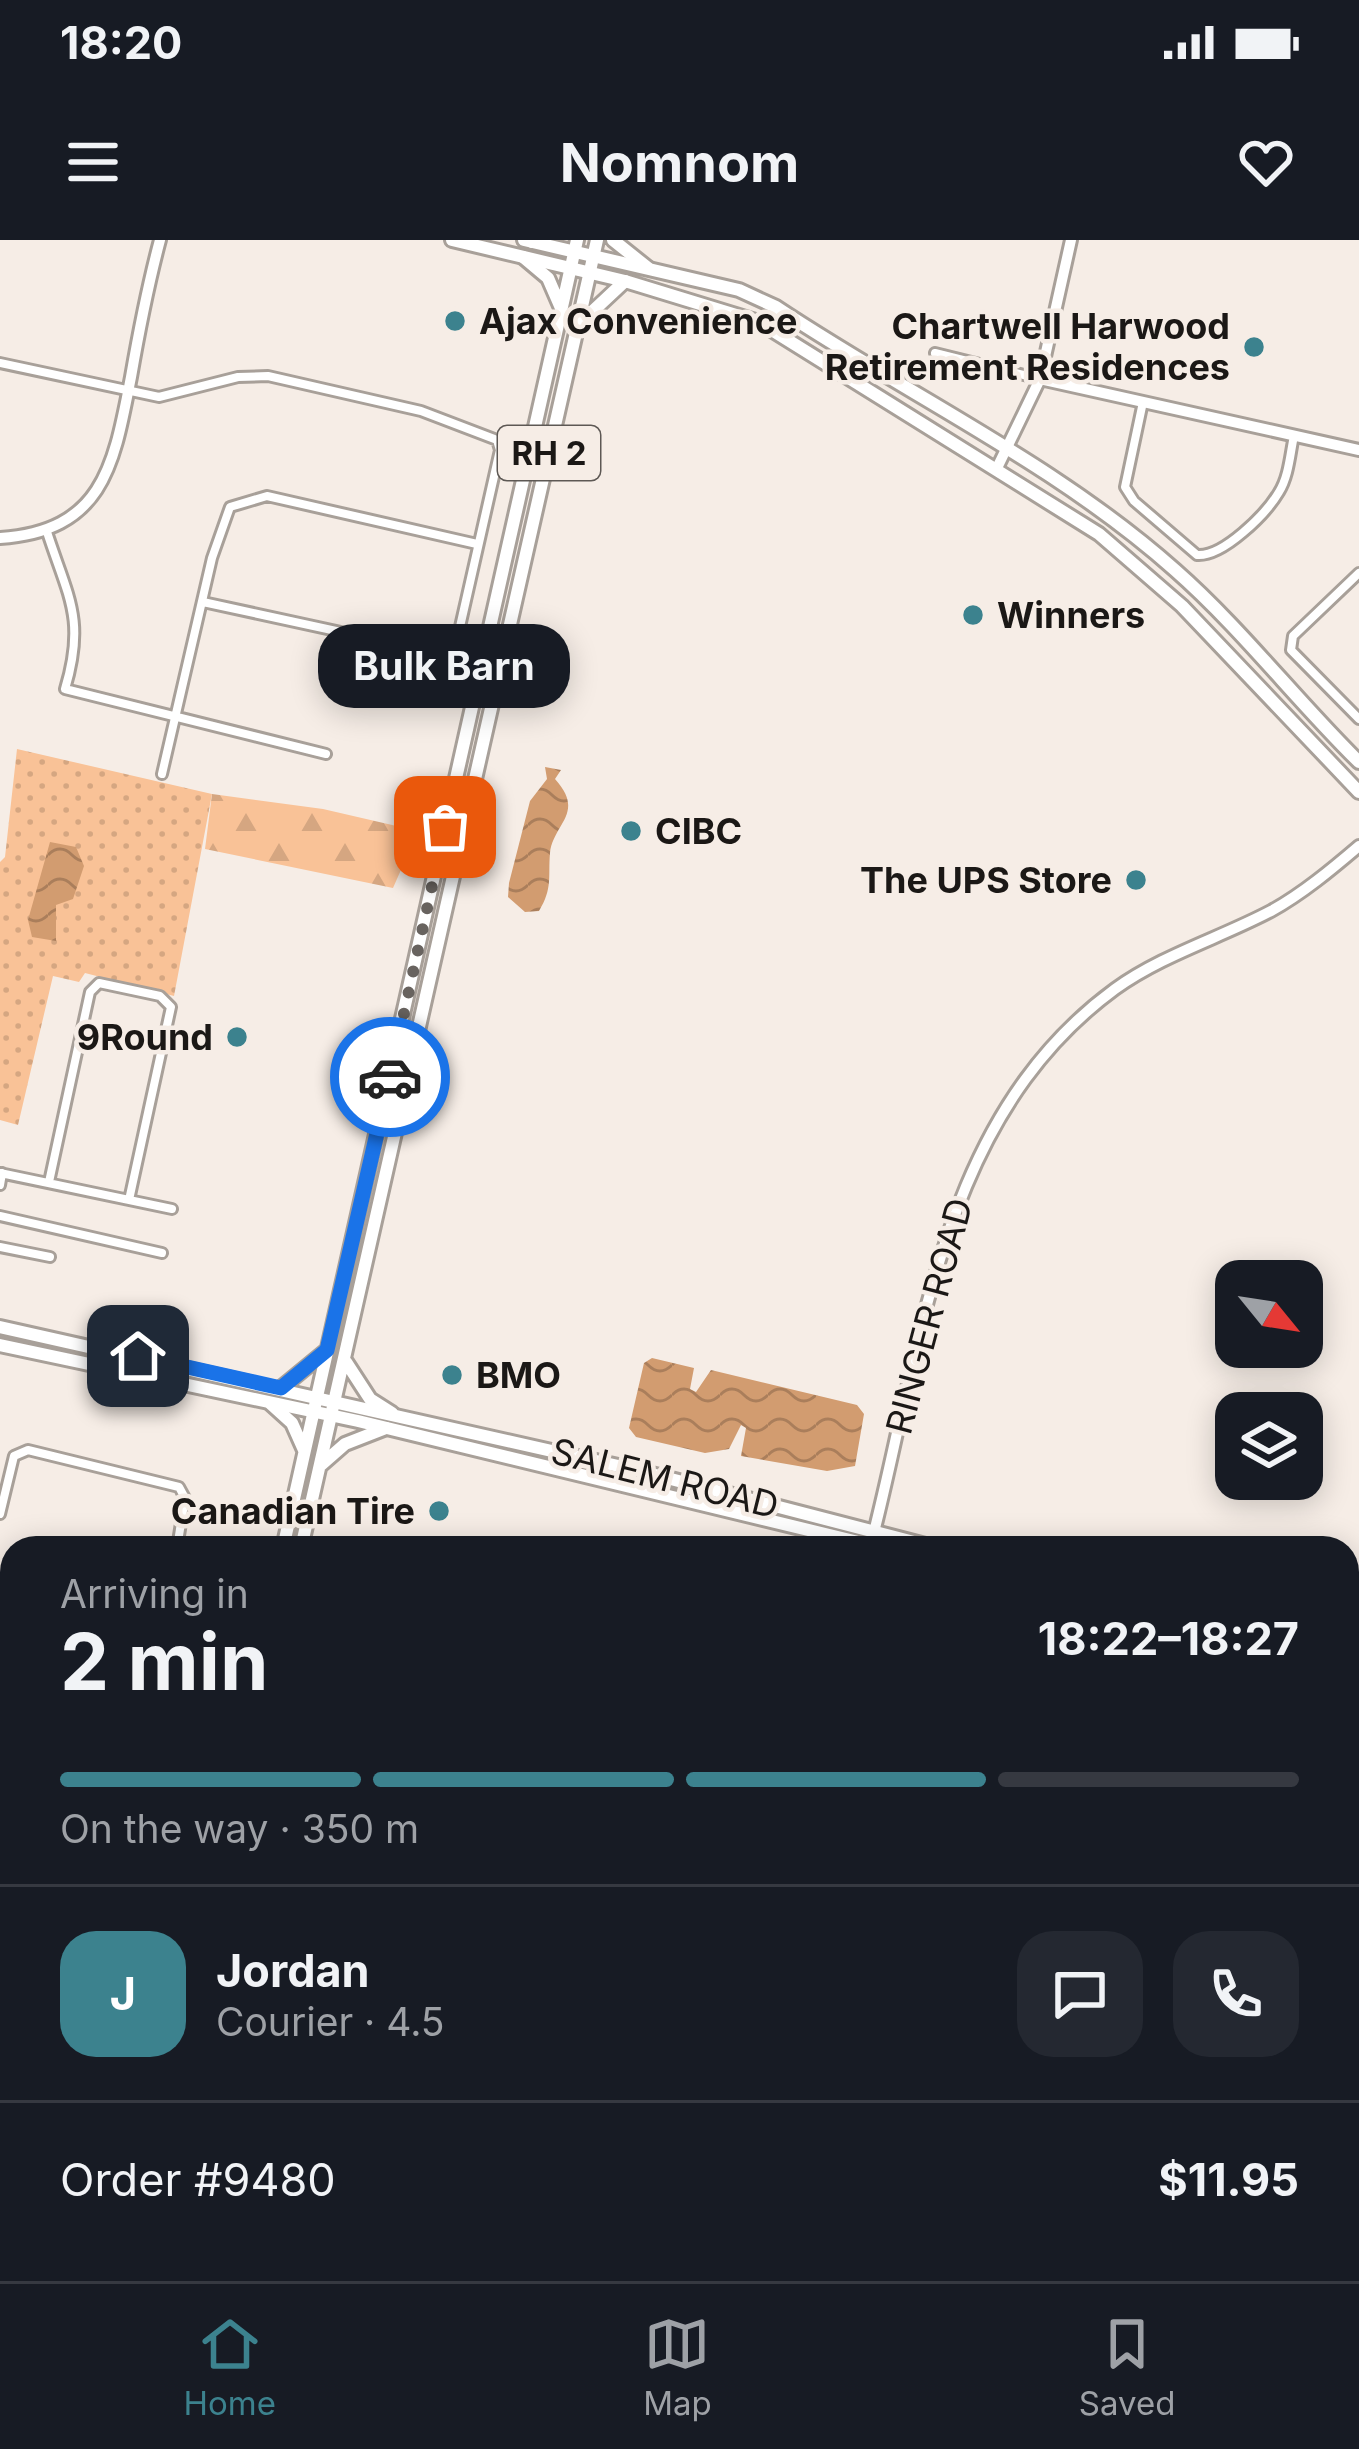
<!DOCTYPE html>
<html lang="en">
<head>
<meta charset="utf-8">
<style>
  :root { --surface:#171b24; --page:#242831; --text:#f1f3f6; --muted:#9ea1a6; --line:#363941; --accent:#3c828e }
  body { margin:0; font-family:Inter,sans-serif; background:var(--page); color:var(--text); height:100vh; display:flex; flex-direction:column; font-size:45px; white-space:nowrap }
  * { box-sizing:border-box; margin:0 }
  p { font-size:39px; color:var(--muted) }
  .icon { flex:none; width:66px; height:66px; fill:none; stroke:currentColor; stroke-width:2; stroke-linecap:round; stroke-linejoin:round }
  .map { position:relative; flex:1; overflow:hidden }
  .side { position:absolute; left:0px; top:1296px; width:1359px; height:747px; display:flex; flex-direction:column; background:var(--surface); border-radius:36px 36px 0 0; box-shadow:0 6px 30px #0003 }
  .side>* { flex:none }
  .needle { width:78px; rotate:120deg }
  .controls { position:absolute; left:1215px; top:1020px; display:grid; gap:24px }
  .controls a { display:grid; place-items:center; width:108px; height:108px; border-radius:24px; background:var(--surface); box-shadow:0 6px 30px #0003; font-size:60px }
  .pin { position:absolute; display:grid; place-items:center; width:102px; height:102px; color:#fff; margin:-51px; border-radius:24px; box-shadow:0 6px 18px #0006 }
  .courier { position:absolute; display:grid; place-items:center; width:120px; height:120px; margin:-60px; border:9px solid #1a73e8; border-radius:50%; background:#fff; color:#222; box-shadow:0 3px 15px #0007 }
  .bubble { position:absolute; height:84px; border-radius:36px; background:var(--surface); box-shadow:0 6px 30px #0003; font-size:39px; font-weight:700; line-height:84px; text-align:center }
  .overview em { font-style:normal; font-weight:700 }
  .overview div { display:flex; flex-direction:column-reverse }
  .overview { display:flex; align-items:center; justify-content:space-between; height:204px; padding:0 60px }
  h1 { font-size:78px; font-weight:700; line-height:90px }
  .bar { display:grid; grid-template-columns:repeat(4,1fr); gap:18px 12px; align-content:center; height:144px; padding:0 60px }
  .bar i { height:15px; border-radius:9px; background:var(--line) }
  .bar .active { background:var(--accent) }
  .bar p { grid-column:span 4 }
  .line { display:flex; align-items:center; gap:30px; padding:0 60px; border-top:3px solid var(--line) }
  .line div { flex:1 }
  .round { display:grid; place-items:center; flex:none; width:126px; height:126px; border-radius:36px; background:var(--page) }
  .status { display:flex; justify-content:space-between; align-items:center; height:84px; padding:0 60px; background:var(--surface); direction:ltr }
  .status svg { height:33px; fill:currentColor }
  header { display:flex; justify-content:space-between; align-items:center; height:156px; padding:0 60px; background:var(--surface); font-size:54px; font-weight:700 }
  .dock { display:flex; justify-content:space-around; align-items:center; height:168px; border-top:3px solid var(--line); background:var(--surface); font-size:33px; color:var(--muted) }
  .dock a { display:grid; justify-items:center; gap:6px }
  .dock .active { color:var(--accent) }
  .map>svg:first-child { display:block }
  .forest { fill:url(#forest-firs) }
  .park { fill:url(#park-dots) }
  .water { fill:url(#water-waves) }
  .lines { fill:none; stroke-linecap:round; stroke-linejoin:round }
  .minor-casing { stroke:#a8a099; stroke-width:14 }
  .tertiary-casing { stroke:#a8a099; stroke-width:16 }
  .secondary-casing { stroke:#a8a099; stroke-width:18 }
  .primary-casing { stroke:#a8a099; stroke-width:18 }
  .minor { stroke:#fff; stroke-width:8 }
  .tertiary { stroke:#fff; stroke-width:10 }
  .secondary { stroke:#fff; stroke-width:12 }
  .primary { stroke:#fff; stroke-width:12 }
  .done { stroke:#68635f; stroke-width:12; stroke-dasharray:0 21.6 }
  .route { stroke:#1a73e8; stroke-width:15 }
  .poi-dot { fill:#3c828e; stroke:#f6ede6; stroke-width:4.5 }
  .labels { text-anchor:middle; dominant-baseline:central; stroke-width:9; stroke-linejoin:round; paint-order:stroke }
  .shield { fill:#f6ede6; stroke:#5d5854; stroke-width:3 }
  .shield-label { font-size:33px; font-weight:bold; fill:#1b1816 }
  .poi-label { font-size:36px; font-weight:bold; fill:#1b1816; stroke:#f6ede6; text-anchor:start }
  .street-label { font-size:36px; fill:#1b1816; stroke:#f6ede6 }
</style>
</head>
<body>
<div class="status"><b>18:20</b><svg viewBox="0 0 49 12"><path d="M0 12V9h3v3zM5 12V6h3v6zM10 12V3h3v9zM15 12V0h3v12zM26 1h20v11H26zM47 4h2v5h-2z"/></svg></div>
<header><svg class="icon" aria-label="menu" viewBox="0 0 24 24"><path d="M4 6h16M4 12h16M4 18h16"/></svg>Nomnom<svg class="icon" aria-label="heart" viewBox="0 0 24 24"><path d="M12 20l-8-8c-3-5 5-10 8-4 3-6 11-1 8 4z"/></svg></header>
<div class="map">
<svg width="1359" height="2041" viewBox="0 0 1359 2041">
  <defs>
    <pattern id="forest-firs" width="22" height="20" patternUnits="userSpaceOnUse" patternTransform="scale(3)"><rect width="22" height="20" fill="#f9c297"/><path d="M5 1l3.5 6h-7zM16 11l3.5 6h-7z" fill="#d5a681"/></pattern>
    <pattern id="park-dots" width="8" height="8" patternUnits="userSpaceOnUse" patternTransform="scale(3)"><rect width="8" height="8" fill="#f9c297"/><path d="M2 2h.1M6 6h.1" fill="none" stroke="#d5a681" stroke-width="1.8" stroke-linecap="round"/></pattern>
    <pattern id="water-waves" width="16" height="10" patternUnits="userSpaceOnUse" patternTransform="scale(3)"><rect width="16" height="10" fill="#d29c70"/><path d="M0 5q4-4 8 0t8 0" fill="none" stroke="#aa7e5b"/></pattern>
  </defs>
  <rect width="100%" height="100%" fill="#f6ede6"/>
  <path class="forest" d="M 212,554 L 323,569 L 418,591 L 393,648 L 205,609 Z
    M 1347,1389 L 1359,1392 L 1359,1439 L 1347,1436 Z"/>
  <path class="park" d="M 17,509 L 212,554 L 174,756 L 85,733 L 79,742 L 53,736 L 18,885 L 0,880 L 0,622 L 5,617 Z"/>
  <path class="water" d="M 545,527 L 561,530 L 555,539 C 586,573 553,584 550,613 C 548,637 553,648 539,671 L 525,672 L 508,657 L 509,643 L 530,561 L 547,539 Z
    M 50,602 L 76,607 L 84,626 L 73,659 L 56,665 L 56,701 L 32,697 L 28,680 Z
    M 652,1118 L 694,1128 L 690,1149 L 696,1152 L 711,1130 L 857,1165 L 864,1174 L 855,1226 L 827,1231 L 741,1216 L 746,1188 L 741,1185 L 729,1209 L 705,1213 L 636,1197 L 629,1188 L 644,1123 Z"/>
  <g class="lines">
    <defs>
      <path id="minor" d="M 935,113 L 1040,139
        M 0,123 L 159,157 L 238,137 L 268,136 L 421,171 L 497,200 L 500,210 L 457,400 L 447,415 L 203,362
        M 1143,162 L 1125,247 L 1134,261 L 1197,315 C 1223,317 1266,274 1279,252 C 1289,236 1290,214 1294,196
        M 47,292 C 68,357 86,379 65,449 L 326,514
        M 1359,333 L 1293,396 L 1291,410 L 1359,479
        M 162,534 L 212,318 L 230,267 L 267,256 L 477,304
        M 0,933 L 172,969
        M 49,942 L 90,752 L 99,743 L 160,756 L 171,767 L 129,960
        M 0,945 L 2,933
        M 0,976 L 162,1013
        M 0,1007 L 50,1017
        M 0,1274 L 14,1216 L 28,1210 L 179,1247 L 185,1258 L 177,1308
        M 0,1344 L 12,1347
        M 0,1546 L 10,1479
        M 0,1769 L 12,1771
        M 0,1885 L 12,1888"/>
      <path id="tertiary" d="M 1040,139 L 1359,210
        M 997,228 L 1040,139 L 1071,0
        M 0,298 C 104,291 114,224 131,137 C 139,91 148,45 160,0
        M 873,1296 C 923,1102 939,878 1115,749 C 1162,715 1220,698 1271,671 C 1302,654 1332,629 1359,606
        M 1347,1603 L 1359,1593
        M 1171,2041 L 1173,2031"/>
      <path id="secondary" d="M 452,0 L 625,41 L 759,82 L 1099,294 L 1182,366 L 1359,552
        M 524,0 L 739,50 L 776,67 C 908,155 1056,224 1175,330 C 1241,388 1296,460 1359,522
        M 0,1087 L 636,1230 L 937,1308
        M 0,1105 L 358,1181 L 883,1308
        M 1347,1489 L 1359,1499"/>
      <path id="primary" d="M 613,0 L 648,28
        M 532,2 L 545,0
        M 523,17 L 548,38 L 561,68
        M 578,85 L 625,41
        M 346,1122 L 370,1159 L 392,1173
        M 281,1148 L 326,1111
        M 271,1164 L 292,1183 L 304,1210
        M 321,1225 L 345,1204 L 386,1188
        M 283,1308 L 577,0
        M 301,1308 L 597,0
        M 126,2041 L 129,2031"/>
    </defs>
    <use href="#minor" class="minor-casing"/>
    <use href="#tertiary" class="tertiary-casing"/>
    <use href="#secondary" class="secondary-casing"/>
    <use href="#primary" class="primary-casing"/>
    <use href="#minor" class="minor"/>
    <use href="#tertiary" class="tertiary"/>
    <use href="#secondary" class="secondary"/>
    <use href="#primary" class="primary"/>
  </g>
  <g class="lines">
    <path class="done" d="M 390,837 L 445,587"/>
    <path class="route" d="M 138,1116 L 281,1148 L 327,1110 L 390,837"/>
  </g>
  <g class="poi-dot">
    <circle cx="455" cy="81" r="12"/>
    <circle cx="1254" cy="107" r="12"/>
    <circle cx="973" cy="375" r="12"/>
    <circle cx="631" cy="591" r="12"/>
    <circle cx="1136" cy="640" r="12"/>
    <circle cx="237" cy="797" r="12"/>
    <circle cx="452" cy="1135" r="12"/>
    <circle cx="439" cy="1271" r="12"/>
  </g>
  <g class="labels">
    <rect class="shield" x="498" y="186" width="102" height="54" rx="9"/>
    <g class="shield-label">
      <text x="549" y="213">RH 2</text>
    </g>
    <g class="poi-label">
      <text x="479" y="81">Ajax Convenience</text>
      <text x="1230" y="86" text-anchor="end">Chartwell Harwood<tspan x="1230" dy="41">Retirement Residences</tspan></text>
      <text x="997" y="375">Winners</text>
      <text x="655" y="591">CIBC</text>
      <text x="1112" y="640" text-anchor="end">The UPS Store</text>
      <text x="213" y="797" text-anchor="end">9Round</text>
      <text x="476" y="1135">BMO</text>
      <text x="415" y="1271" text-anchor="end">Canadian Tire</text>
    </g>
    <g class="street-label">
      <text transform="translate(929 1076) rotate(-75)">RINGER ROAD</text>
      <text transform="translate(665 1238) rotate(14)">SALEM ROAD</text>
    </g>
  </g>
</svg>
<div class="controls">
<a><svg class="needle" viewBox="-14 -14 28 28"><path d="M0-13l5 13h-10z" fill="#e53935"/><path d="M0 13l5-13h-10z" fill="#9ea1a6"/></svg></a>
<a><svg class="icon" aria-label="layers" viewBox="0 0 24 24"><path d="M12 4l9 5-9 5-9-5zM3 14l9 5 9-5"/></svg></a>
</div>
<div class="pin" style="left:445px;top:587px;background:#ea580c"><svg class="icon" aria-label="bag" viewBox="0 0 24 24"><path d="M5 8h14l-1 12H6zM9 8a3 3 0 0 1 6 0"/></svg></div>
<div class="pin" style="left:138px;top:1116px;background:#1f2937"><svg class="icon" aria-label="home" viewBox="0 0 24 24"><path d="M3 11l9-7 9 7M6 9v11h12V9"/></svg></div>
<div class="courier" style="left:390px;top:837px"><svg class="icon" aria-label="car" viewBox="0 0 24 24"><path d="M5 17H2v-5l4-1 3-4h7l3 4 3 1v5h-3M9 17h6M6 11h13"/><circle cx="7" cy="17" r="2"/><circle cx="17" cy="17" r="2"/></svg></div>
<div class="bubble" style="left:318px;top:384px;width:252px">Bulk Barn</div>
<section class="side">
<div class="overview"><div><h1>2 min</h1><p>Arriving in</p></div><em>18:22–18:27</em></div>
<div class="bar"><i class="active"></i><i class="active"></i><i class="active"></i><i></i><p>On the way · 350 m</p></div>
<div class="line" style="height:216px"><b class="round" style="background:var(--accent);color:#fff">J</b><div><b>Jordan</b><p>Courier · 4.5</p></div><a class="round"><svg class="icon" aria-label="chat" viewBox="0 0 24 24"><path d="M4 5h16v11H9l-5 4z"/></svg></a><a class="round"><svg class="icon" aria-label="phone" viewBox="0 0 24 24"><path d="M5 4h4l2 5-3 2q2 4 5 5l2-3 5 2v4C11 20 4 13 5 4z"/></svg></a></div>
<div class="line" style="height:156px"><div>Order #9480</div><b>$11.95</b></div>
</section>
</div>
<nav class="dock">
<a class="active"><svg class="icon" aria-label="home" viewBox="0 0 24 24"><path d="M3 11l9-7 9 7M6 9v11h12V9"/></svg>Home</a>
<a><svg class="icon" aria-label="map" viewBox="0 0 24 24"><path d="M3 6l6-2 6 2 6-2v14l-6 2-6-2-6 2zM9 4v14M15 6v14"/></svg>Map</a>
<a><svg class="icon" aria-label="saved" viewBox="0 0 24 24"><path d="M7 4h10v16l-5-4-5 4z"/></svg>Saved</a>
</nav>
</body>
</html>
